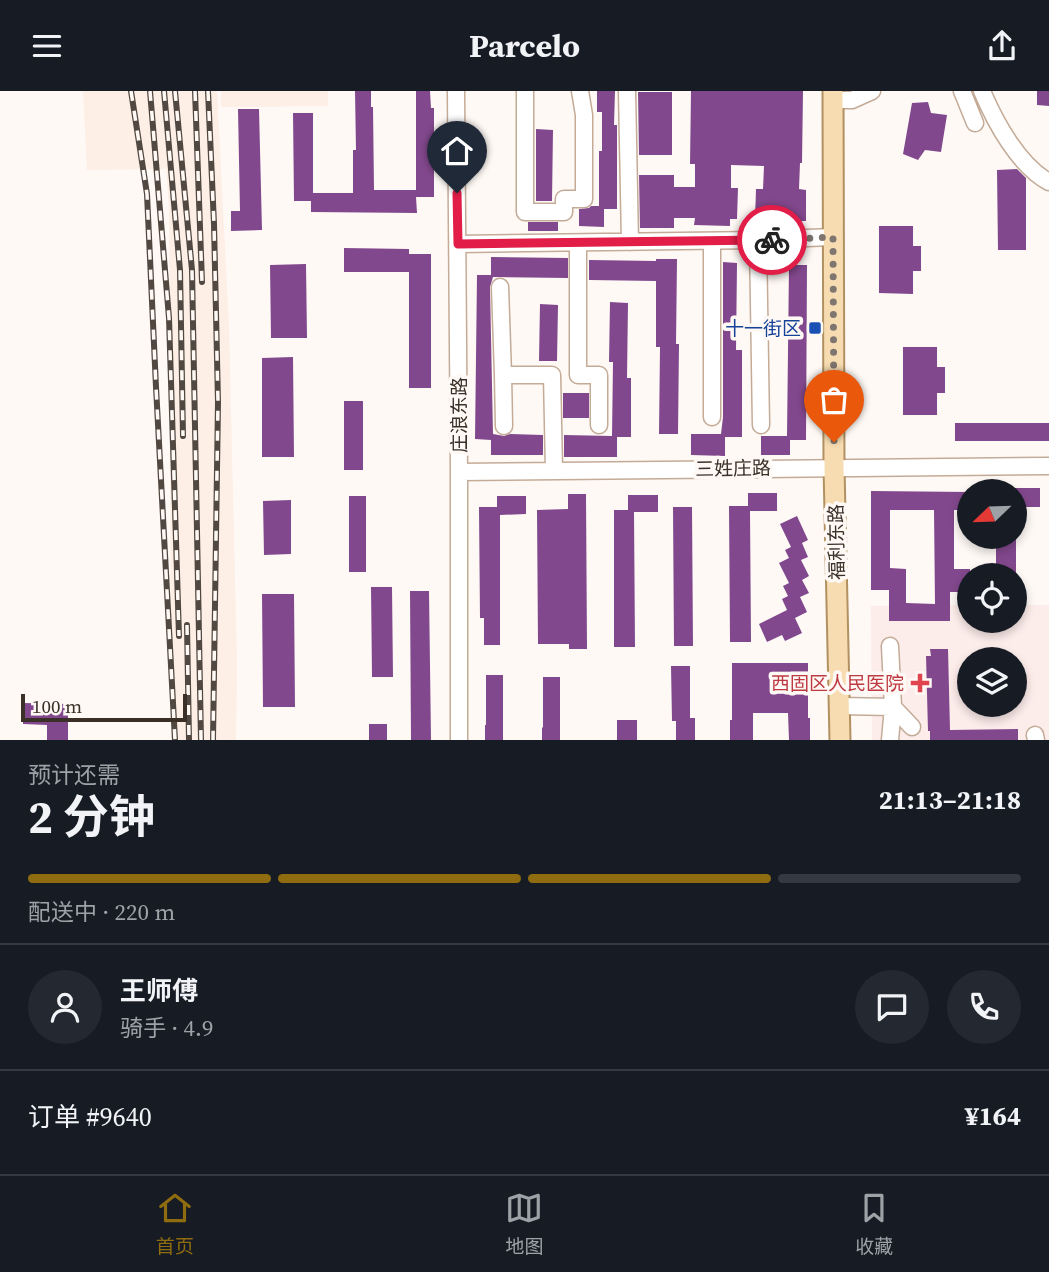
<!DOCTYPE html>
<html lang="zh">
<head>
<meta charset="utf-8">
<style>
  :root { --surface:#171b24; --page:#242831; --text:#f1f3f6; --muted:#9ea1a6; --line:#363941; --accent:#8e6c0f }
  body { margin:0; font-family:"Source Serif 4","Noto Sans SC",serif; background:var(--page); color:var(--text); height:100vh; display:flex; flex-direction:column; font-size:26px; white-space:nowrap }
  * { box-sizing:border-box; margin:0 }
  p { font-size:23px; color:var(--muted) }
  .icon { flex:none; width:38px; height:38px; fill:none; stroke:currentColor; stroke-width:2; stroke-linecap:round; stroke-linejoin:round }
  .map { position:relative; height:649px; overflow:hidden }
  .details { display:flex; flex-direction:column; background:var(--surface); flex:1 }
  .details>* { flex:none }
  .needle { width:46px; rotate:247deg }
  .fabs { position:absolute; left:957px; top:388px; display:grid; gap:14px }
  .fabs a { display:grid; place-items:center; width:70px; height:70px; border-radius:50%; background:var(--surface); box-shadow:0 4px 10px #0003; font-size:35px }
  .scale { position:absolute; left:21px; bottom:18px; width:166px; box-sizing:border-box; padding-left:7px; border:4px solid #3a3028; border-top:0; font-size:19px; line-height:24px; white-space:nowrap; color:#3a3028; -webkit-text-stroke:5px #fef9f5; paint-order:stroke }
  .pin { position:absolute; display:grid; place-items:center; width:60px; height:60px; color:#fff; margin:-72px -30px; border-radius:50% 50% 50% 0; rotate:-45deg; box-shadow:0 0 7px #0007 }
  .pin .icon { rotate:45deg }
  .courier { position:absolute; display:grid; place-items:center; width:70px; height:70px; margin:-35px; border:5px solid #e11d48; border-radius:50%; background:#fff; color:#222; box-shadow:0 2px 9px #0007 }
  .summary em { font-style:normal; font-weight:700 }
  .summary div { display:flex; flex-direction:column-reverse }
  .summary { display:flex; align-items:center; justify-content:space-between; height:119px; padding:0 28px }
  h1 { font-size:46px; font-weight:700; line-height:52px }
  .bar { display:grid; grid-template-columns:repeat(4,1fr); gap:10px 7px; align-content:center; height:84px; padding:0 28px }
  .bar i { height:9px; border-radius:5px; background:var(--line) }
  .bar .current { background:var(--accent) }
  .bar p { grid-column:span 4 }
  .line { display:flex; align-items:center; gap:18px; padding:0 28px; border-top:2px solid var(--line) }
  .line div { flex:1 }
  .round { display:grid; place-items:center; flex:none; width:74px; height:74px; border-radius:37px; background:var(--page) }
  header { display:flex; justify-content:space-between; align-items:center; height:91px; padding:0 28px; background:var(--surface); font-size:32px; font-weight:700 }
  .tab-bar { display:flex; justify-content:space-around; align-items:center; height:98px; border-top:2px solid var(--line); background:var(--surface); font-size:19px; color:var(--muted) }
  .tab-bar a { display:grid; justify-items:center; gap:4px }
  .tab-bar .current { color:var(--accent) }
  .map>svg:first-child { display:block }
  .built { fill:#fdefe5 }
  .medical { fill:#fcecea; fill-rule:evenodd }
  .building { fill:#82488d; fill-rule:evenodd }
  .lines { fill:none; stroke-linecap:round; stroke-linejoin:round }
  .minor-casing { stroke:#c4ab97; stroke-width:19 }
  .major-casing { stroke:#b19161; stroke-width:23 }
  .minor { stroke:#fff; stroke-width:16 }
  .major { stroke:#f7dcb2; stroke-width:19 }
  .rail-casing { stroke:#514841; stroke-width:6 }
  .rail { stroke:#fef9f5; stroke-width:3.5; stroke-dasharray:10; stroke-linecap:butt }
  .done { stroke:#7f7670; stroke-width:7; stroke-dasharray:0 12.6 }
  .route { stroke:#e11d48; stroke-width:9 }
  .transit-dot { fill:#1a4fb4; stroke:#fef9f5; stroke-width:2.5 }
  .health-dot { fill:#e0444e; stroke:#fef9f5; stroke-width:2.5 }
  .labels { text-anchor:middle; dominant-baseline:central; stroke-width:7; stroke-linejoin:round; paint-order:stroke }
  .transit-label { font-size:19px; fill:#164399; stroke:#fef9f5; text-anchor:end }
  .street-label { font-size:19px; fill:#3a3028; stroke:#fef9f5 }
  .health-label { font-size:19px; fill:#be3a42; stroke:#fef9f5; text-anchor:end }
</style>
</head>
<body>
<header><svg class="icon" aria-label="menu" viewBox="0 0 24 24"><path d="M4 6h16M4 12h16M4 18h16"/></svg>Parcelo<svg class="icon" aria-label="share" viewBox="0 0 24 24"><path d="M12 15V3M7 8l5-5 5 5M5 13v7h14v-7"/></svg></header>
<div class="map">
<svg width="1049" height="649" viewBox="0 0 1049 649">
  <rect width="100%" height="100%" fill="#fef9f5"/>
  <path class="built" d="M 83,0 L 217,0 L 229,235 L 237,572 L 236,649 L 171,649 L 169,116 L 166,78 L 87,79 Z
    M 221,0 L 328,0 L 328,15 L 221,16 Z"/>
  <path class="medical" d="M 969,514 L 970,530 L 1015,530 L 1015,514 L 1049,514 L 1049,649 L 872,649 L 871,515 ZM 970,569 L 1015,569 L 1015,614 L 970,614 Z"/>
  <path class="building" d="M 355,0 L 371,0 L 371,16 L 373,16 L 374,99 L 416,99 L 416,0 L 430,0 L 431,17 L 434,17 L 434,106 L 416,106 L 417,122 L 311,121 L 311,110 L 294,110 L 293,22 L 313,22 L 313,102 L 353,102 L 353,59 L 356,59 Z
    M 597,0 L 615,0 L 614,34 L 617,34 L 617,118 L 604,118 L 604,136 L 579,135 L 579,118 L 589,117 L 591,115 L 599,115 L 599,60 L 602,60 L 602,21 L 597,21 Z
    M 691,0 L 803,0 L 802,72 L 800,72 L 799,98 L 806,99 L 806,130 L 799,130 L 798,136 L 763,135 L 763,129 L 755,129 L 756,98 L 763,98 L 764,75 L 731,74 L 731,97 L 738,97 L 737,128 L 730,128 L 730,135 L 694,134 L 695,127 L 674,127 L 674,137 L 640,137 L 639,84 L 674,84 L 674,96 L 695,96 L 695,73 L 690,73 Z
    M 1037,0 L 1049,0 L 1049,15 L 1037,14 Z
    M 638,1 L 672,1 L 672,64 L 639,64 Z
    M 928,11 L 931,22 L 947,24 L 941,61 L 925,59 L 918,69 L 903,63 L 912,12 Z
    M 238,18 L 259,18 L 262,139 L 231,140 L 231,120 L 240,120 Z
    M 536,38 L 553,39 L 552,110 L 536,110 Z
    M 1017,78 L 1026,87 L 1026,159 L 998,159 L 997,79 Z
    M 528,131 L 558,131 L 558,140 L 528,140 Z
    M 879,135 L 913,135 L 913,155 L 921,155 L 921,180 L 913,180 L 913,203 L 879,202 Z
    M 344,157 L 409,158 L 409,163 L 431,163 L 431,297 L 409,297 L 409,181 L 344,181 Z
    M 491,166 L 568,167 L 568,187 L 493,186 L 490,196 L 493,343 L 504,345 L 510,343 L 543,344 L 543,364 L 491,364 L 491,349 L 475,348 L 477,184 L 491,184 Z
    M 656,168 L 677,168 L 676,253 L 679,253 L 678,343 L 659,343 L 660,256 L 656,256 L 656,190 L 589,189 L 589,169 L 656,170 Z
    M 723,171 L 737,172 L 736,259 L 742,259 L 742,346 L 725,346 L 725,365 L 691,364 L 691,343 L 721,343 L 723,326 Z
    M 306,173 L 307,247 L 271,247 L 270,174 Z
    M 789,174 L 807,174 L 806,349 L 790,349 L 790,364 L 761,364 L 761,345 L 787,345 Z
    M 610,211 L 628,212 L 627,287 L 631,287 L 631,346 L 617,346 L 617,366 L 564,366 L 564,344 L 612,345 L 613,271 L 609,271 Z
    M 540,213 L 558,214 L 557,270 L 539,270 Z
    M 903,256 L 937,256 L 937,276 L 945,276 L 945,302 L 937,302 L 937,324 L 903,324 Z
    M 293,266 L 294,366 L 262,366 L 262,267 Z
    M 563,302 L 589,302 L 589,327 L 563,327 Z
    M 344,310 L 363,310 L 363,379 L 344,379 Z
    M 955,332 L 1049,332 L 1049,350 L 955,350 Z
    M 1015,397 L 1040,397 L 1040,416 L 1015,416 Z
    M 871,400 L 970,401 L 970,419 L 954,419 L 954,478 L 970,478 L 970,501 L 950,501 L 950,530 L 889,530 L 889,499 L 871,499 ZM 890,419 L 934,419 L 935,513 L 906,512 L 906,478 L 890,477 Z
    M 748,402 L 777,402 L 777,420 L 750,420 L 751,551 L 730,551 L 729,415 L 748,415 Z
    M 568,403 L 586,403 L 587,558 L 569,558 L 569,553 L 538,553 L 537,419 L 568,418 Z
    M 628,404 L 658,404 L 658,421 L 634,421 L 635,556 L 614,556 L 614,419 L 628,419 Z
    M 349,405 L 366,405 L 366,481 L 349,481 Z
    M 497,405 L 526,405 L 526,423 L 500,424 L 500,554 L 484,554 L 484,527 L 480,527 L 479,416 L 497,416 Z
    M 291,409 L 291,463 L 264,464 L 263,410 Z
    M 673,416 L 692,416 L 693,555 L 674,555 Z
    M 797,425 L 808,449 L 802,452 L 808,466 L 801,469 L 809,485 L 802,489 L 809,502 L 800,506 L 807,521 L 795,527 L 802,542 L 785,550 L 782,544 L 767,551 L 759,533 L 787,519 L 782,508 L 788,505 L 783,495 L 789,492 L 779,472 L 789,467 L 785,459 L 791,456 L 780,433 Z
    M 996,446 L 1016,446 L 1016,485 L 996,485 Z
    M 371,496 L 392,496 L 393,586 L 372,586 Z
    M 410,500 L 429,500 L 431,649 L 411,649 Z
    M 262,503 L 294,503 L 295,616 L 263,616 Z
    M 930,558 L 948,558 L 950,639 L 1018,638 L 1018,649 L 930,649 L 930,640 L 928,640 L 926,565 L 931,565 Z
    M 732,572 L 808,572 L 808,627 L 810,627 L 810,649 L 789,649 L 788,622 L 753,622 L 753,649 L 730,649 L 730,629 L 732,629 Z
    M 671,575 L 690,575 L 690,627 L 695,627 L 695,649 L 676,649 L 676,630 L 672,630 Z
    M 486,584 L 503,584 L 503,649 L 485,649 L 485,634 L 486,634 Z
    M 543,586 L 560,586 L 560,649 L 542,649 L 542,637 L 543,636 Z
    M 23,612 L 68,613 L 68,649 L 47,649 L 47,634 L 23,633 Z
    M 617,629 L 637,629 L 637,649 L 617,649 Z
    M 369,633 L 387,633 L 387,649 L 369,649 Z"/>
  <g class="lines">
    <defs>
      <path id="minor" d="M 456,0 L 459,381 L 459,649
        M 525,0 L 525,121 L 564,121 L 564,108 L 584,108 L 584,24 L 580,0
        M 627,0 L 630,151
        M 962,0 L 975,32
        M 982,0 C 995,31 1019,75 1049,91
        M 833,9 L 852,9 L 872,0
        M 758,149 L 761,334
        M 712,150 L 712,326
        M 578,152 L 578,284 L 599,284 L 599,334
        M 458,153 L 758,149 L 833,146
        M 500,196 L 503,284
        M 504,335 L 503,284 L 552,284 L 554,379
        M 459,381 L 1049,375
        M 890,555 L 893,616 L 890,649
        M 840,615 L 893,616 L 912,636
        M 1035,644 L 1036,649"/>
      <path id="major" d="M 833,0 L 834,376 L 840,649"/>
    </defs>
    <use href="#minor" class="minor-casing"/>
    <use href="#major" class="major-casing"/>
    <use href="#minor" class="minor"/>
    <use href="#major" class="major"/>
    <defs>
      <path id="rail" d="M 131,0 L 147,103 L 156,296 L 175,649
        M 150,0 L 169,227 L 179,545
        M 164,0 L 180,179 L 183,345
        M 175,0 L 192,179 L 201,649
        M 195,0 L 202,191
        M 208,0 L 214,133 L 218,311 L 213,649
        M 187,534 L 189,649"/>
    </defs>
    <use href="#rail" class="rail-casing"/>
    <use href="#rail" class="rail"/>
  </g>
  <g class="lines">
    <path class="done" d="M 772,149 L 833,146 L 834,351"/>
    <path class="route" d="M 457,102 L 458,153 L 772,149"/>
  </g>
  <rect class="transit-dot" x="808" y="230" width="14" height="14" rx="3.5"/>
  <path class="health-dot" d="M916.5 581.5h7v7h7v7h-7v7h-7v-7h-7v-7h7z"/>
  <g class="labels">
    <g class="transit-label">
      <text x="801" y="237">十一街区</text>
    </g>
    <g class="street-label">
      <text transform="translate(459 324) rotate(-90)">庄浪东路</text>
      <text transform="translate(733 377) rotate(-1)">三姓庄路</text>
      <text transform="translate(836 451) rotate(-91)">福利东路</text>
    </g>
    <g class="health-label">
      <text x="904" y="592">西固区人民医院</text>
    </g>
  </g>
</svg>
<div class="fabs">
<a><svg class="needle" viewBox="-14 -14 28 28"><path d="M0-13l5 13h-10z" fill="#e53935"/><path d="M0 13l5-13h-10z" fill="#9ea1a6"/></svg></a>
<a><svg class="icon" aria-label="locate" viewBox="0 0 24 24"><circle cx="12" cy="12" r="6"/><path d="M12 2v4M12 18v4M2 12h4M18 12h4"/></svg></a>
<a><svg class="icon" aria-label="layers" viewBox="0 0 24 24"><path d="M12 4l9 5-9 5-9-5zM3 14l9 5 9-5"/></svg></a>
</div>
<div class="scale">100 m</div>
<div class="pin" style="left:834px;top:351px;background:#ea580c"><svg class="icon" aria-label="bag" viewBox="0 0 24 24"><path d="M5 8h14l-1 12H6zM9 8a3 3 0 0 1 6 0"/></svg></div>
<div class="pin" style="left:457px;top:102px;background:#1f2937"><svg class="icon" aria-label="home" viewBox="0 0 24 24"><path d="M3 11l9-7 9 7M6 9v11h12V9"/></svg></div>
<div class="courier" style="left:772px;top:149px"><svg class="icon" aria-label="bike" viewBox="0 0 24 24"><circle cx="6" cy="16" r="4"/><circle cx="18" cy="16" r="4"/><path d="M6 16l4-8h5l3 8M10 8l3 8H6M13 5h3"/></svg></div>
</div>
<section class="details">
<div class="summary"><div><h1>2 分钟</h1><p>预计还需</p></div><em>21:13–21:18</em></div>
<div class="bar"><i class="current"></i><i class="current"></i><i class="current"></i><i></i><p>配送中 · 220 m</p></div>
<div class="line" style="height:126px"><a class="round"><svg class="icon" aria-label="person" viewBox="0 0 24 24"><circle cx="12" cy="8" r="4"/><path d="M4 21q1-7 8-7t8 7"/></svg></a><div><b>王师傅</b><p>骑手 · 4.9</p></div><a class="round"><svg class="icon" aria-label="chat" viewBox="0 0 24 24"><path d="M4 5h16v11H9l-5 4z"/></svg></a><a class="round"><svg class="icon" aria-label="phone" viewBox="0 0 24 24"><path d="M5 4h4l2 5-3 2q2 4 5 5l2-3 5 2v4C11 20 4 13 5 4z"/></svg></a></div>
<div class="line" style="height:91px"><div>订单 #9640</div><b>¥164</b></div>
</section>
<nav class="tab-bar">
<a class="current"><svg class="icon" aria-label="home" viewBox="0 0 24 24"><path d="M3 11l9-7 9 7M6 9v11h12V9"/></svg>首页</a>
<a><svg class="icon" aria-label="map" viewBox="0 0 24 24"><path d="M3 6l6-2 6 2 6-2v14l-6 2-6-2-6 2zM9 4v14M15 6v14"/></svg>地图</a>
<a><svg class="icon" aria-label="saved" viewBox="0 0 24 24"><path d="M7 4h10v16l-5-4-5 4z"/></svg>收藏</a>
</nav>
</body>
</html>
